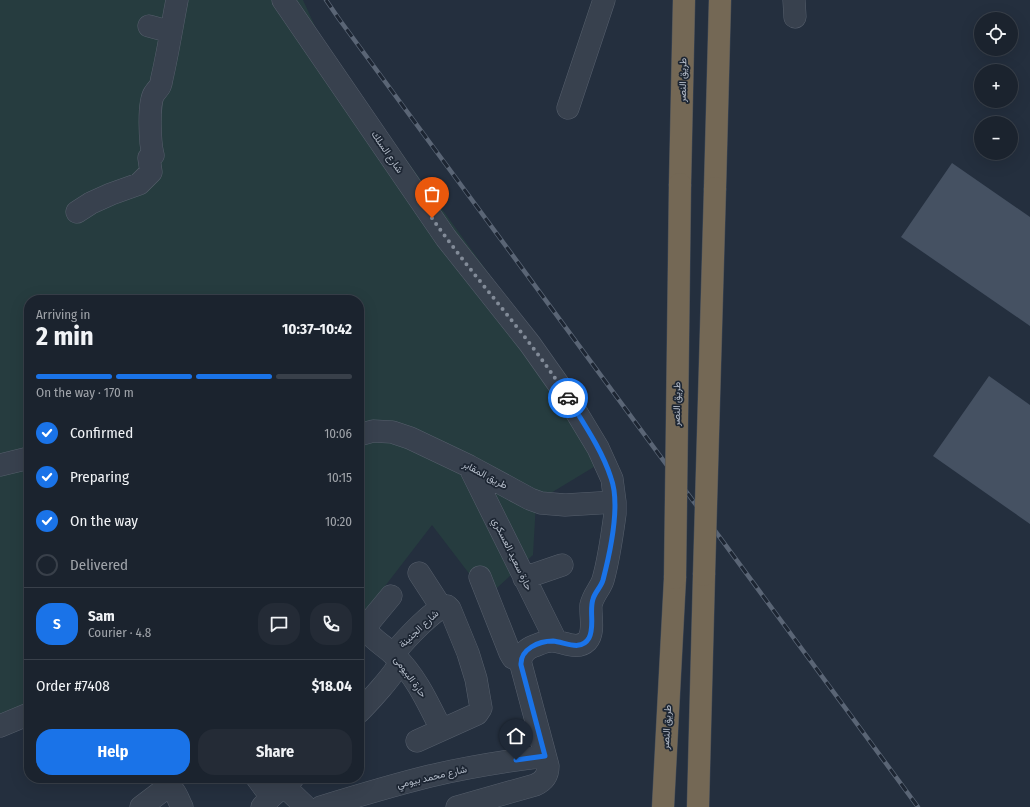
<!DOCTYPE html>
<html lang="en">
<head>
<meta charset="utf-8">
<style>
  :root { --surface:#1b232e; --page:#242b36; --text:#f1f3f6; --muted:#a0a4aa; --line:#39404a; --accent:#1a73e8 }
  body { margin:0; font-family:"Fira Sans Condensed",Vazirmatn,sans-serif; background:var(--page); color:var(--text); height:100vh; display:flex; flex-direction:column; font-size:15px; white-space:nowrap }
  * { box-sizing:border-box; margin:0 }
  p { font-size:13px; color:var(--muted) }
  .icon { flex:none; width:22px; height:22px; fill:none; stroke:currentColor; stroke-width:2; stroke-linecap:round; stroke-linejoin:round }
  .map { position:relative; flex:1; overflow:hidden }
  .panel { position:absolute; left:24px; top:295px; width:340px; height:488px; display:flex; flex-direction:column; background:var(--surface); border-radius:16px; box-shadow:0 4px 16px #0002,0 0 0 1px var(--line) }
  .panel>* { flex:none }
  .buttons { position:absolute; left:974px; top:12px; display:grid; gap:8px }
  .buttons a { display:grid; place-items:center; width:44px; height:44px; border-radius:50%; background:var(--surface); box-shadow:0 4px 16px #0002,0 0 0 1px var(--line); font-size:20px }
  .pin { position:absolute; display:grid; place-items:center; width:34px; height:34px; color:#fff; margin:-41px -17px; border-radius:50% 50% 50% 0; rotate:-45deg; box-shadow:0 0 4px #0007 }
  .pin .icon { rotate:45deg }
  .courier { position:absolute; display:grid; place-items:center; width:40px; height:40px; margin:-20px; border:3px solid #1a73e8; border-radius:50%; background:#fff; color:#222; box-shadow:0 1px 5px #0007 }
  .head em { font-style:normal; font-weight:700 }
  .head div { display:flex; flex-direction:column-reverse }
  .head { display:flex; align-items:center; justify-content:space-between; height:68px; padding:0 12px }
  h1 { font-size:26px; font-weight:700; line-height:30px }
  .bar { display:grid; grid-template-columns:repeat(4,1fr); gap:6px 4px; align-content:center; height:48px; padding:0 12px }
  .bar i { height:5px; border-radius:3px; background:var(--line) }
  .bar .current { background:var(--accent) }
  .bar p { grid-column:span 4 }
  .line { display:flex; align-items:center; gap:10px; padding:0 12px; border-top:1px solid var(--line) }
  .line div { flex:1 }
  .round { display:grid; place-items:center; flex:none; width:42px; height:42px; border-radius:16px; background:var(--page) }
  ol { padding:0 12px; list-style:none }
  li { display:flex; align-items:center; gap:12px; height:44px }
  li p { margin-inline-start:auto }
  li .icon { padding:4px; border-radius:50%; background:var(--accent); color:#fff; stroke-width:4 }
  li:last-child { color:var(--muted) }
  li i { width:22px; height:22px; border:2px solid var(--line); border-radius:50% }
  .primary-button { display:flex; gap:8px; margin-top:auto; padding:8px 12px }
  .primary-button a { flex:1; height:46px; border-radius:16px; background:var(--accent); color:#fff; font-size:16px; font-weight:700; line-height:46px; text-align:center }
  .primary-button a+a { background:var(--page); color:var(--text) }
  .map>svg:first-child { display:block }
  .green { fill:#263c3f }
  .building { fill:#455162 }
  .lines { fill:none; stroke-linecap:round; stroke-linejoin:round }
  .minor-casing { stroke:#565f6c; stroke-width:23 }
  .highway-casing { stroke:#434c59; stroke-width:23 }
  .minor { stroke:#38414e; stroke-width:22 }
  .highway { stroke:#746855; stroke-width:22 }
  .rail-casing { stroke:#5a6575; stroke-width:4.5 }
  .rail { stroke:#1d2633; stroke-width:3; stroke-dasharray:9; stroke-linecap:butt }
  .highway-bridge-casing { stroke:#434c59; stroke-width:23; stroke-linecap:butt }
  .highway-bridge { stroke:#746855; stroke-width:22 }
  .done { stroke:#828b98; stroke-width:4; stroke-dasharray:0 7.2 }
  .route { stroke:#1a73e8; stroke-width:5 }
  .labels { text-anchor:middle; dominant-baseline:central; stroke-width:3.5; stroke-linejoin:round; paint-order:stroke }
  .street-label { font-size:10px; fill:#b4bcc9; stroke:#1d2633 }
</style>
</head>
<body>
<div class="map">
<svg width="1030" height="807" viewBox="0 0 1030 807">
  <rect width="100%" height="100%" fill="#242f3e"/>
  <path class="green" d="M 0,0 L 303,0 L 324,46 L 523,321 L 612,456 L 536,502 L 533,555 L 487,597 L 432,525 L 359,620 L 359,300 L 29,300 L 29,704 L 0,715 Z"/>
  <path class="building" d="M 952,163 L 1030,217 L 1030,326 L 901,237 Z
    M 989,376 L 1030,405 L 1030,524 L 933,456 Z"/>
  <g class="lines">
    <defs>
      <path id="minor" d="M 283,0 L 446,238 L 530,344 L 566,395 L 598,448 L 612,479 L 615,502 L 615,514 C 612,536 609,559 603,580 C 600,589 593,595 591,605 C 590,616 595,632 587,641 C 577,651 563,641 552,641 C 545,641 540,644 534,646 C 526,649 523,653 520,661 L 548,766 C 548,776 544,781 535,785 L 457,807
        M 794,0 L 795,17
        M 149,26 L 171,32
        M 568,108 L 604,0
        M 77,212 L 91,203 L 111,194 L 139,184 L 151,172 L 149,158 L 153,155 C 150,144 148,103 154,94 C 159,86 160,90 162,78 C 168,52 172,26 177,0
        M 359,435 L 373,431 L 392,432 L 410,438 L 469,466 L 530,499 L 541,503 L 565,505 L 615,502
        M 0,465 L 29,458
        M 469,466 L 556,641
        M 419,573 L 441,607
        M 480,577 L 510,653 L 513,658 L 520,661
        M 524,578 L 562,565
        M 391,596 L 367,625 L 366,630 C 373,640 386,647 394,655 C 416,676 428,703 441,729
        M 359,712 C 367,704 396,673 398,664 C 399,661 397,658 395,656 L 396,651 C 404,641 436,606 447,606 L 450,609 L 468,653 L 476,679 L 481,708 L 477,714 L 417,741
        M 0,726 L 29,714
        M 257,778 L 271,797
        M 284,786 L 306,807
        M 141,807 L 166,788 C 175,786 178,800 182,807
        M 262,807 L 271,797 L 293,778
        M 321,807 C 357,796 393,785 430,776 C 468,767 506,761 545,756"/>
      <path id="highway" d="M 680,184 L 684,0
        M 715,188 L 720,0
        M 663,807 L 675,578
        M 698,807 L 704,575"/>
    </defs>
    <use href="#minor" class="minor-casing"/>
    <use href="#highway" class="highway-casing"/>
    <use href="#minor" class="minor"/>
    <use href="#highway" class="highway"/>
    <defs>
      <path id="rail" d="M 326,0 L 339,19 L 918,807"/>
    </defs>
    <use href="#rail" class="rail-casing"/>
    <use href="#rail" class="rail"/>
    <defs>
      <path id="highway-bridge" d="M 704,575 L 715,188
        M 675,578 L 680,184"/>
    </defs>
    <use href="#highway-bridge" class="highway-bridge-casing"/>
    <use href="#highway-bridge" class="highway-bridge"/>
  </g>
  <g class="lines">
    <path class="done" d="M 432,218 C 475,280 528,334 568,398"/>
    <path class="route" d="M 516,760 L 545,756 L 521,665 C 520,649 539,641 553,641 C 565,642 581,652 589,638 C 595,627 589,611 593,599 C 595,592 601,587 603,580 C 610,553 621,505 611,478 C 602,450 584,424 568,398"/>
  </g>
  <g class="labels">
    <g class="street-label">
      <text transform="translate(683 80) rotate(-89)">طريق النصر</text>
      <text transform="translate(387 152) rotate(56)">شارع السلك</text>
      <text transform="translate(677 404) rotate(-89)">طريق النصر</text>
      <text transform="translate(485 475) rotate(28)">طريق المقابر</text>
      <text transform="translate(512 554) rotate(64)">حارة سعيد العسكري</text>
      <text transform="translate(419 629) rotate(-43)">شارع الجنينة</text>
      <text transform="translate(410 677) rotate(54)">حارة البيومى</text>
      <text transform="translate(667 727) rotate(-87)">طريق النصر</text>
      <text transform="translate(432 777) rotate(-13)">شارع محمد بيومي</text>
    </g>
  </g>
</svg>
<div class="buttons">
<a><svg class="icon" aria-label="locate" viewBox="0 0 24 24"><circle cx="12" cy="12" r="6"/><path d="M12 2v4M12 18v4M2 12h4M18 12h4"/></svg></a>
<a>+</a>
<a>−</a>
</div>
<div class="pin" style="left:432px;top:218px;background:#ea580c"><svg class="icon" aria-label="bag" viewBox="0 0 24 24"><path d="M5 8h14l-1 12H6zM9 8a3 3 0 0 1 6 0"/></svg></div>
<div class="pin" style="left:516px;top:760px;background:#1f2937"><svg class="icon" aria-label="home" viewBox="0 0 24 24"><path d="M3 11l9-7 9 7M6 9v11h12V9"/></svg></div>
<div class="courier" style="left:568px;top:398px"><svg class="icon" aria-label="car" viewBox="0 0 24 24"><path d="M5 17H2v-5l4-1 3-4h7l3 4 3 1v5h-3M9 17h6M6 11h13"/><circle cx="7" cy="17" r="2"/><circle cx="17" cy="17" r="2"/></svg></div>
<section class="panel">
<div class="head"><div><h1>2 min</h1><p>Arriving in</p></div><em>10:37–10:42</em></div>
<div class="bar"><i class="current"></i><i class="current"></i><i class="current"></i><i></i><p>On the way · 170 m</p></div>
<ol>
<li><svg class="icon" aria-label="check" viewBox="0 0 24 24"><path d="M5 12l5 5 9-10"/></svg>Confirmed<p>10:06</p></li>
<li><svg class="icon" aria-label="check" viewBox="0 0 24 24"><path d="M5 12l5 5 9-10"/></svg>Preparing<p>10:15</p></li>
<li><svg class="icon" aria-label="check" viewBox="0 0 24 24"><path d="M5 12l5 5 9-10"/></svg>On the way<p>10:20</p></li>
<li><i></i>Delivered</li>
</ol>
<div class="line" style="height:72px"><b class="round" style="background:var(--accent);color:#fff">S</b><div><b>Sam</b><p>Courier · 4.8</p></div><a class="round"><svg class="icon" aria-label="chat" viewBox="0 0 24 24"><path d="M4 5h16v11H9l-5 4z"/></svg></a><a class="round"><svg class="icon" aria-label="phone" viewBox="0 0 24 24"><path d="M5 4h4l2 5-3 2q2 4 5 5l2-3 5 2v4C11 20 4 13 5 4z"/></svg></a></div>
<div class="line" style="height:52px"><div>Order #7408</div><b>$18.04</b></div>
<div class="primary-button"><a>Help</a><a>Share</a></div>
</section>
</div>
</body>
</html>
